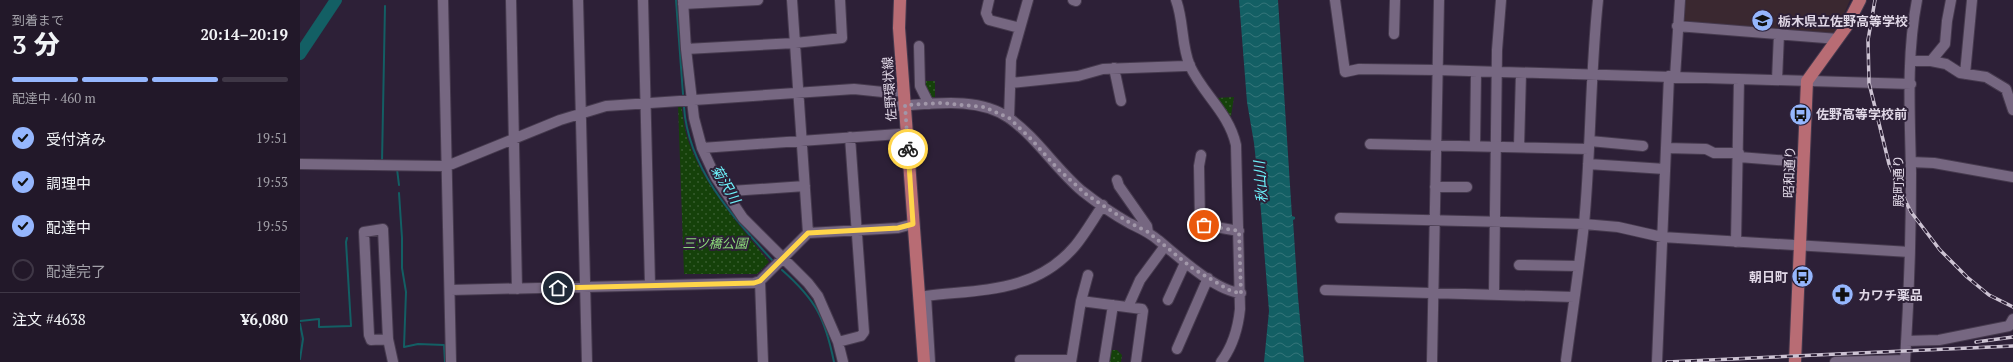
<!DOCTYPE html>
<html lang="ja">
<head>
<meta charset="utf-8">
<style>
  :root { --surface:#221829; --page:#2e2535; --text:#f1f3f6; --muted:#a2a0a8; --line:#3f3746; --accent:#95b6fd }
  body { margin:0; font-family:"PT Serif","Noto Sans JP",serif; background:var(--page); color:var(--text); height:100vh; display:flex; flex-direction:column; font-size:15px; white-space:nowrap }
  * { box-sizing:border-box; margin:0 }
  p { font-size:13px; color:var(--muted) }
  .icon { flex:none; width:22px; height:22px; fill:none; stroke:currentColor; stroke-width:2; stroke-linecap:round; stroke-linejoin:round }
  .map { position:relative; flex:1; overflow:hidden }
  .side { display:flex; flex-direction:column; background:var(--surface); width:300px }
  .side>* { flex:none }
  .pin { position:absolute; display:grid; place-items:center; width:34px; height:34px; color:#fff; margin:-17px; border:2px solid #fff; border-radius:50%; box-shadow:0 1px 4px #0007 }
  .courier { position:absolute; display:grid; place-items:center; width:40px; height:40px; margin:-20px; border:3px solid #ffd54a; border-radius:50%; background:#fff; color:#222; box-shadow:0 1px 5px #0007 }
  .overview em { font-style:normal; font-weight:800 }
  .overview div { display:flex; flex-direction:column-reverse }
  .overview { display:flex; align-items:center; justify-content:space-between; height:68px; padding:0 12px }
  h1 { font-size:26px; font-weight:800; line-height:30px }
  .bar { display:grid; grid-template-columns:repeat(4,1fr); gap:6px 4px; align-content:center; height:48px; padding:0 12px }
  .bar i { height:5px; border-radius:3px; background:var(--line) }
  .bar .selected { background:var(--accent) }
  .bar p { grid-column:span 4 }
  .line { display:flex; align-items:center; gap:10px; padding:0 12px; border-top:1px solid var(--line) }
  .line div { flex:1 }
  ol { padding:0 12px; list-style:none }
  li { display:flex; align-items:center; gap:12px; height:44px }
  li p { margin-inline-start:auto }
  li .icon { padding:4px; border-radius:50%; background:var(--accent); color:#111; stroke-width:4 }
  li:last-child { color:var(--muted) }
  li i { width:22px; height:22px; border:2px solid var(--line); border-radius:50% }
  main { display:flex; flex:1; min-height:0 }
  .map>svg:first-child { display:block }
  .education { fill:#3a2830 }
  .green { fill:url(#green-dots) }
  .water { fill:url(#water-waves) }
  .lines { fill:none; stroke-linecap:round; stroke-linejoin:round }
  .stream { stroke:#135f64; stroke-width:2 }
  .river { stroke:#135f64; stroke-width:12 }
  .minor-casing { stroke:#463a4e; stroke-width:12 }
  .major-casing { stroke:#463a4e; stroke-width:14 }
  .minor { stroke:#766781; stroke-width:10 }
  .major { stroke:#b86c74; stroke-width:12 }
  .rail-casing { stroke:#cdc3d3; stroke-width:3.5 }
  .rail { stroke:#2d2037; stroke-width:2; stroke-dasharray:6; stroke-linecap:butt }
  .done { stroke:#a197a9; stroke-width:4; stroke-dasharray:0 7.2 }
  .route { stroke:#ffd54a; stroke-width:5 }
  .labels { text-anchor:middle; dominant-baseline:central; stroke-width:4; stroke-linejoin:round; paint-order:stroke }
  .poi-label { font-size:13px; font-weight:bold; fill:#e0d7e6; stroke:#2d2037; text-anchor:start }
  .street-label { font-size:13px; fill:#e0d7e6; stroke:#2d2037 }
  .park-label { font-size:13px; font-style:italic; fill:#8bd77a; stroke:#2d2037 }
  .water-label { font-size:14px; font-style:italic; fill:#6df3fc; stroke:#2d2037 }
</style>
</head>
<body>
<main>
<section class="side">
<div class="overview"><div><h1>3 分</h1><p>到着まで</p></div><em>20:14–20:19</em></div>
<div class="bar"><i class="selected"></i><i class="selected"></i><i class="selected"></i><i></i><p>配達中 · 460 m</p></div>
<ol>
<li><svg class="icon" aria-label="check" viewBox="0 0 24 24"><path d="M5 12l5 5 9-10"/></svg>受付済み<p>19:51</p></li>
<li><svg class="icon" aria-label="check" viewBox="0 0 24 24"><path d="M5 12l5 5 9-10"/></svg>調理中<p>19:53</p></li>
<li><svg class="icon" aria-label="check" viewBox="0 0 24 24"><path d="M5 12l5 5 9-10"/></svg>配達中<p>19:55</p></li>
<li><i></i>配達完了</li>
</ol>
<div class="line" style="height:52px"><div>注文 #4638</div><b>¥6,080</b></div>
</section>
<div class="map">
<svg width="1713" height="362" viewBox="0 0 1713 362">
  <defs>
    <pattern id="green-dots" width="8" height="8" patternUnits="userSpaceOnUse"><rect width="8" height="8" fill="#15410a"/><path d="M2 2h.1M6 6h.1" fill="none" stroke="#375c2e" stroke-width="1.8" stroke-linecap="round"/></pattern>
    <pattern id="water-waves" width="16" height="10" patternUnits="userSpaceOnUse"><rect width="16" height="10" fill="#135f64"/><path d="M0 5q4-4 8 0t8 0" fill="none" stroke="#35757a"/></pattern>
  </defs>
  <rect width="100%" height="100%" fill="#2d2037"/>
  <path class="education" d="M 1383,0 L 1550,0 L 1534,37 L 1381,25 Z"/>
  <path class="green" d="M 622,81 L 635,81 L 635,97 L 632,98 Z
    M 934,97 L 931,116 L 928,116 L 916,98 Z
    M 378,104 L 381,104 C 383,115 384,129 388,140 C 404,187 438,223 469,262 L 457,274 L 384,274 Z
    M 811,350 L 817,350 L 822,355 L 821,362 L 808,362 Z"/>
  <path class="water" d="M 939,0 L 978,0 L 992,216 L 995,217 L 995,219 L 993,220 L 998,297 L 1004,362 L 964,362 L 969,311 L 960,199 L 954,143 L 947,102 Z"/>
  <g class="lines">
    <path class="stream" d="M 376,0 L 383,94
      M 384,107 C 388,168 433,217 472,260
      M 82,162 L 85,6
      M 97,169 L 99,185
      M 99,193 L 102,238 L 102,268 L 106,292 L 104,347 L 118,344 L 144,345 L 145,362
      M 482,270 C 516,300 525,318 534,362
      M 0,321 L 19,319 L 19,327 L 51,326 L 46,242 L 47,238
      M 0,324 L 3,339 L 0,359"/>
    <path class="river" d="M 0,54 L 36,0"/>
    <defs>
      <path id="minor" d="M 143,0 L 151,362
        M 211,0 L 217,289
        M 278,0 L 287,362
        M 343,0 L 350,285
        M 383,0 L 386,49 L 394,118 L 402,148 L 416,178 L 443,218 L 508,283 L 518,296 L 538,342 L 543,362
        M 689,0 L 686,13 L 689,20 L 720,28
        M 773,0 L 776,1
        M 876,0 C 884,21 881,45 890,66 C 903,94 929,113 936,145 L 940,309 C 938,329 933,346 921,362
        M 1035,0 L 1045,72 L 1059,69 L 1137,70 L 1611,84
        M 383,4 L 458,0
        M 1377,26 L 1538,39
        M 1094,34 L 1095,0
        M 619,46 L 620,86 L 629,104
        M 386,49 L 495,43 L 542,38 L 540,0
        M 1611,61 L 1631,61 L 1646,64 L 1660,73 L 1686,77 L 1706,89 L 1713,110
        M 1631,61 L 1645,44 L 1647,21 L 1651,0
        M 814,68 L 821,101
        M 1665,74 L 1672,0
        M 1375,77 L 1380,0
        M 1477,80 L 1479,34
        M 711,83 L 778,76 L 803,69 L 885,66 L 890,65
        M 597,106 C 632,104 678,96 709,118 C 736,137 756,169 782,191 C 796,202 813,214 829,223 C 839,228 849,232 858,240 C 878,256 915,291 941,293
        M 709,118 L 711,60 L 728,0
        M 1290,141 L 1343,146
        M 1070,144 L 1289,149
        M 1175,146 L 1176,72
        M 1219,147 L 1221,73
        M 402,148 L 599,134
        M 1366,148 L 1406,149 L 1414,153 L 1439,153
        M 901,155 L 899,166 L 900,222 L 904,225 L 939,231
        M 1439,157 L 1503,162
        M 1611,162 L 1634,163 L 1713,177
        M 0,164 L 143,166 L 152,164 L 260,120 L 306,106 L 554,89 L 583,92 L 604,91
        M 1288,164 L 1365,169
        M 817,180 L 819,186 L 847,226 L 848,232
        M 1135,187 L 1167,187
        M 427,193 L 431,191 L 505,186
        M 1040,218 L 1284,224 L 1318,227 L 1362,237 L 1610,252
        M 508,233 L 598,228 L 613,224
        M 1436,242 L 1439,79
        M 1219,265 L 1278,266
        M 460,281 L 463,362
        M 150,290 L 454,283 L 460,281 L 508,233 L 492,0
        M 1025,290 L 1274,297
        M 1194,294 L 1197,50 L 1201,0
        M 868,300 L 885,263
        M 781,301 L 788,275
        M 828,307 L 840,280 L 865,246
        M 88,339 L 71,340 L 69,335 L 64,232 L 83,229 L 88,339 L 93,362
        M 1606,341 L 1639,340 L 1709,326 L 1713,319
        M 538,342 L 561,336 L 564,332 L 550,137
        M 877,349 L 908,278
        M 720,360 L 771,360
        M 1266,360 C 1272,315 1279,270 1284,224 C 1291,150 1290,75 1298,0
        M 630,362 L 626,296 C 682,289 735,293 775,246 C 785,234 794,218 803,205
        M 771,362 L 781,301 L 842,309 L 843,311 L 836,362
        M 804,362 L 813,305
        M 1132,362 L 1139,0
        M 1357,362 L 1369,76
        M 1535,362 L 1605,360
        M 1605,362 C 1609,299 1611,236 1611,173 C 1610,116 1606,56 1617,0"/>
      <path id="major" d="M 600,0 L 599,28 L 624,362
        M 1495,362 L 1507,81 L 1546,27 L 1560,0"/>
    </defs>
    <use href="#minor" class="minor-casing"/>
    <use href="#major" class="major-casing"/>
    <use href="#minor" class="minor"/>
    <use href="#major" class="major"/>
    <defs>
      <path id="rail" d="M 1575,0 L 1568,40 L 1569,83 L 1589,164 L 1602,194 L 1611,212 L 1640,250 L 1667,277 L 1689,295 L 1713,307
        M 1676,342 L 1713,337
        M 1367,362 L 1713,346"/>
    </defs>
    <use href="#rail" class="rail-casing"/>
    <use href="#rail" class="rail"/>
  </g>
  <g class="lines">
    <path class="done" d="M 608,149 L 605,105 L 641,103 L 684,107 L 709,118 L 730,138 L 758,169 L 787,195 L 830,223 L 848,232 L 892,268 L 929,290 L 941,294 L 939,231 L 904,225"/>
    <path class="route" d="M 258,288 L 454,283 L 460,281 L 508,233 L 598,228 L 613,224 L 608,149"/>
  </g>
  <defs>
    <symbol id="school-disc" viewBox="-11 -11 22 22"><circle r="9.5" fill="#95b6fd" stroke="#2d2037"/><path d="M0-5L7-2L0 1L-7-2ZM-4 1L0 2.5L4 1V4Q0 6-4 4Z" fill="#111"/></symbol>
    <symbol id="bus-disc" viewBox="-11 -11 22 22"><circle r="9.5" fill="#95b6fd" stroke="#2d2037"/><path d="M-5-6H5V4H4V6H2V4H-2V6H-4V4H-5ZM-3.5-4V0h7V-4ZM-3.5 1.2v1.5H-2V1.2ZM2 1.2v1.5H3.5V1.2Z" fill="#111"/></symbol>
    <symbol id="pharmacy-disc" viewBox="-11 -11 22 22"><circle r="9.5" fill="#95b6fd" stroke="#2d2037"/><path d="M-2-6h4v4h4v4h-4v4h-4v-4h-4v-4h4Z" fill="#111"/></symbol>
  </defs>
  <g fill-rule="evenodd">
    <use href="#school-disc" x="1450" y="8" width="25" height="25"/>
    <use href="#bus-disc" x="1488" y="102" width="25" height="25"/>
    <use href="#bus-disc" x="1490" y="264" width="25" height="25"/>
    <use href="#pharmacy-disc" x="1530" y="282" width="25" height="25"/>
  </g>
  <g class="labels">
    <g class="poi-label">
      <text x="1478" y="21">栃木県立佐野高等学校</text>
      <text x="1516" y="114">佐野高等学校前</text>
      <text x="1488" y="277" text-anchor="end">朝日町</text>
      <text x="1558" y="295">カワチ薬品</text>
    </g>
    <g class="street-label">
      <text transform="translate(589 89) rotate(-94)">佐野環状線</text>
      <text transform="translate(1489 172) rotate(-88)">昭和通り</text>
      <text transform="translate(1598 181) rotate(-90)">殿町通り</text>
    </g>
    <g class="park-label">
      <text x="415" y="243">三ツ橋公園</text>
    </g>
    <g class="water-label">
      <text transform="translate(960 182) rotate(-94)">秋山川</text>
      <text transform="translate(426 184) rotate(59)">菊沢川</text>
    </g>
  </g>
</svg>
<div class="pin" style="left:904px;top:225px;background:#ea580c"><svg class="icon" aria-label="bag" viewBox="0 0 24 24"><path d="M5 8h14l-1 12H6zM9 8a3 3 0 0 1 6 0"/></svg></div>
<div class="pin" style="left:258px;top:288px;background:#1f2937"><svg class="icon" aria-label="home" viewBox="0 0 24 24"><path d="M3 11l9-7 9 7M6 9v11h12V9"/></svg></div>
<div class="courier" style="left:608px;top:149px"><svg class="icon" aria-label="bike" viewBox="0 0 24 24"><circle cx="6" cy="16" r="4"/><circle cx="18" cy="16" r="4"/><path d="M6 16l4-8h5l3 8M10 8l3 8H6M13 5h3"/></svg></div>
</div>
</main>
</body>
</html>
